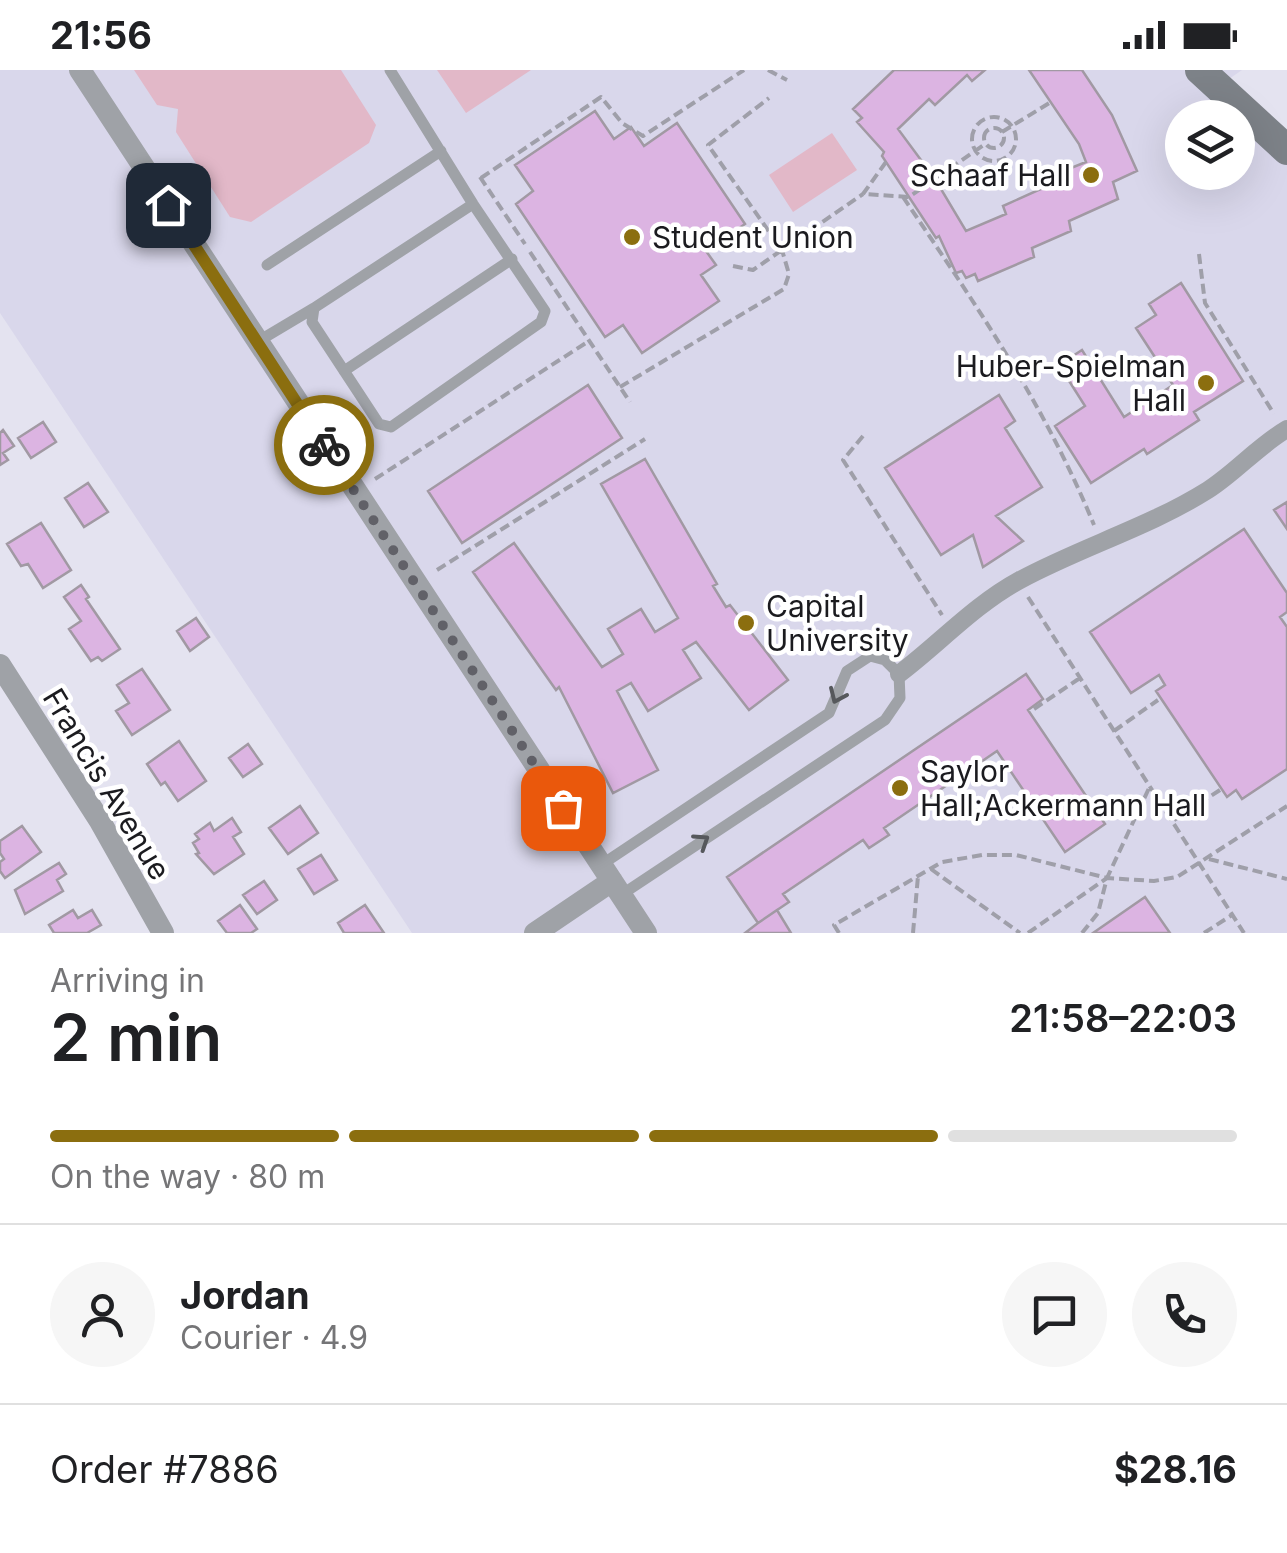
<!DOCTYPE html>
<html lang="en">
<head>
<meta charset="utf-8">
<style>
  :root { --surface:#fff; --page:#f6f6f6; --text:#202124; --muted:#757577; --line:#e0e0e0; --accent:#8b6e0f }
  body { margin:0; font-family:Inter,sans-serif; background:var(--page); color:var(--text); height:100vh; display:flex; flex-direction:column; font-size:38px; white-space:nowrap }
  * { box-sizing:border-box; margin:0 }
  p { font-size:32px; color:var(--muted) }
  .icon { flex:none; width:55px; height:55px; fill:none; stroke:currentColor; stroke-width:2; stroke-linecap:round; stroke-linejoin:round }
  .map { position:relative; height:863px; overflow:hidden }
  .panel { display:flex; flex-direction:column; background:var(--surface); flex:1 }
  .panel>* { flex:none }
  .buttons { position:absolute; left:1165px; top:30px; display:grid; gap:20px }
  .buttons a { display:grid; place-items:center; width:90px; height:90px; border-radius:50%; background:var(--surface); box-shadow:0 10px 40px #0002; font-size:50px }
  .pin { position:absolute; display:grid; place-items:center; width:85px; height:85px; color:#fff; margin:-42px; border-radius:20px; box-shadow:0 5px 15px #0006 }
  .courier { position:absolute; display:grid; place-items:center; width:100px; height:100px; margin:-50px; border:8px solid #8b6e0f; border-radius:50%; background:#fff; color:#222; box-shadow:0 2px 12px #0007 }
  .head em { font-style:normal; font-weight:600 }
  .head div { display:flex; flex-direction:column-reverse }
  .head { display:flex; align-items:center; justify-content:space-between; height:170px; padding:0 50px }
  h1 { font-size:65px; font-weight:600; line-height:75px }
  .bar { display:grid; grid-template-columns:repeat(4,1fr); gap:15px 10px; align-content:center; height:120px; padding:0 50px }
  .bar i { height:12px; border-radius:8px; background:var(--line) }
  .bar .current { background:var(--accent) }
  .bar p { grid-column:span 4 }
  .line { display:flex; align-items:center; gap:25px; padding:0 50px; border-top:2px solid var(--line) }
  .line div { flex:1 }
  .round { display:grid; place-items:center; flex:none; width:105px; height:105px; border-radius:52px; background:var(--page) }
  .status { display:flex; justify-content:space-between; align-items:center; height:70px; padding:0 50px; background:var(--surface); direction:ltr }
  .status svg { height:28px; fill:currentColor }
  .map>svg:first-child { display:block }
  .built { fill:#d9d7eb; fill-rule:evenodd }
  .green { fill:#e2b8c8 }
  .building { fill:#dcb4e2; stroke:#a199a3; stroke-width:2.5 }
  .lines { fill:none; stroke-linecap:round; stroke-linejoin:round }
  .path { stroke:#9f9fa9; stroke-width:4; stroke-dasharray:10 5; stroke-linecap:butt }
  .service { stroke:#9fa2a7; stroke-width:11 }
  .pedestrian { stroke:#9fa2a7; stroke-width:18 }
  .minor { stroke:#9fa2a7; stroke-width:22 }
  .secondary { stroke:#7d8288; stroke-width:30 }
  .oneway { stroke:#56585c }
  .done { stroke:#616168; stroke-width:10; stroke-dasharray:0 18 }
  .route { stroke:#8b6e0f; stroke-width:12 }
  .poi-dot { fill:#8b6e0f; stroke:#fff; stroke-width:4 }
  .labels { text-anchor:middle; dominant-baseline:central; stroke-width:9; stroke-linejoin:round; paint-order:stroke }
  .poi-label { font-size:30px; fill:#1b1b1f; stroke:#fff; text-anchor:start }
  .street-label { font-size:30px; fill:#1b1b1f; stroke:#fff }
</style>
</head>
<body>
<div class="status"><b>21:56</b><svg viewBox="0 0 49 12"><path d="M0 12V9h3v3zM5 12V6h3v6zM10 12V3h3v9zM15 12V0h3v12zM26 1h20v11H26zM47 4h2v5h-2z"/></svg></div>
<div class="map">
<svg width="1287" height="863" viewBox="0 0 1287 863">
  <rect width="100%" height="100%" fill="#e4e3f0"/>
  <path class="built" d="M 0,0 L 1242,0 L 1219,16 L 1287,80 L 1287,863 L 412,863 L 0,243 ZM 1182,48 L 1238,48 L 1238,102 L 1182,102 Z"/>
  <path class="green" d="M 134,0 L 341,0 L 376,55 L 369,73 L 251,152 L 230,147 L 176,62 L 178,39 L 157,35 Z
    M 437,0 L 531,0 L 466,43 Z
    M 832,63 L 857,100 L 793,142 L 769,105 Z"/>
  <path class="building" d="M 894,0 L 985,0 L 972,11 L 967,5 L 935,35 L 929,29 L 898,59 L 935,109 L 966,161 L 1006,144 L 1003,136 L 1043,118 L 1041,110 L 1086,92 L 1079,74 L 1029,0 L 1082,0 L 1112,45 L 1137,101 L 1113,112 L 1118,129 L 1069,151 L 1071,161 L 1032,178 L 1034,187 L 978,211 L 975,204 L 966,208 L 962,201 L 956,203 L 939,166 L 936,168 L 882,86 L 884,82 L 857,52 L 862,48 L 853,39 Z
    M 595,41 L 614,69 L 631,57 L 644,76 L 677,53 L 745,154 L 706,181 L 716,195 L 701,205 L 719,231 L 642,283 L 623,255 L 605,267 L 516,134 L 533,121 L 515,95 Z
    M 1181,213 L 1243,311 L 1194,342 L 1199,350 L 1147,384 L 1144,379 L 1091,413 L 1055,356 L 1085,336 L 1059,295 L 1082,280 L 1124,347 L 1173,315 L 1136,258 L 1156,245 L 1149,234 Z
    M 588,315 L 622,368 L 462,473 L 428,421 Z
    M 999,325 L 1015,351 L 1005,358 L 1042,417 L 996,446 L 1023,471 L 983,497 L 973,465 L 941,485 L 885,398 Z
    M 43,352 L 56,372 L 31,388 L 18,368 Z
    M 3,360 L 14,376 L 3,383 L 8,390 L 0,395 L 0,363 Z
    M 645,389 L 717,514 L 713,516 L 726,537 L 730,535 L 788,610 L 749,640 L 696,572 L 683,580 L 701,608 L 648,641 L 631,613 L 617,621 L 658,700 L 613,723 L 559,617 L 556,620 L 473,502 L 514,473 L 602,597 L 623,584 L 608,559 L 641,539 L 655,562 L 678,548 L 601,414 Z
    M 88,413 L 108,442 L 84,457 L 65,428 Z
    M 1287,432 L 1287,459 L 1274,440 Z
    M 41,453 L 71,500 L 43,518 L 28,494 L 21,496 L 7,474 Z
    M 1244,459 L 1287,523 L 1287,542 L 1280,547 L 1287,557 L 1287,699 L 1242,729 L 1236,720 L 1227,727 L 1156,621 L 1165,615 L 1159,605 L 1131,623 L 1090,562 Z
    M 81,515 L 89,527 L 86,529 L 120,579 L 102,591 L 98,587 L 91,591 L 69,559 L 81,551 L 64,527 Z
    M 196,548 L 209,567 L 190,581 L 177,561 Z
    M 142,599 L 170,640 L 132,665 L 116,641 L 129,633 L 117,615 Z
    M 1026,604 L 1043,629 L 1028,640 L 1105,754 L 1065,782 L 997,681 L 884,758 L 889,765 L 869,778 L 863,770 L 783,824 L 789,832 L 758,853 L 727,807 Z
    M 179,671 L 206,711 L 178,731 L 165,712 L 161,715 L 147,694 Z
    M 248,674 L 262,694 L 243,707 L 229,688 Z
    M 300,736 L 318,763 L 288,784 L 269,758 Z
    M 232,748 L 241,762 L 233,767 L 244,784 L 214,804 L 196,784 L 199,783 L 193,773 L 199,769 L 195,764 L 210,753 L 214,761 Z
    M 22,756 L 41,782 L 5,808 L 0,801 L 0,792 L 4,789 L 0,783 L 0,771 Z
    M 321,785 L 337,810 L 314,824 L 298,799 Z
    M 59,793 L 66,804 L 57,810 L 63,821 L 25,844 L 15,820 Z
    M 264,811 L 277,830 L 257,844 L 243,825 Z
    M 1145,827 L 1170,863 L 1093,863 Z
    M 240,835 L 257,859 L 251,863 L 227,863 L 218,851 Z
    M 365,835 L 384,863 L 344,863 L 338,853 Z
    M 73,840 L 78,848 L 92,840 L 101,855 L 87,863 L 54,863 L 49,855 Z
    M 777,840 L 791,863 L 745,863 L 758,853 Z"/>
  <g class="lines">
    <path class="path" d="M 768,0 L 787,10
      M972 69a22 22 0 1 1 44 0a22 22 0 1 1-44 0Z
      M984 68a10 10 0 1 1 20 0a10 10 0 1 1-20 0Z
      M 1002,62 L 1051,32
      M 886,92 L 863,124 L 909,127 L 985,74
      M 480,107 L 525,174
      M 481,108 L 601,27 L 622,53 L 643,66 L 744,0
      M 903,127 C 976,235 1044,333 1094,455
      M 530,182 L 630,332
      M 1199,184 L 1205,233 L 1274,344
      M 733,196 L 753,200 L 863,124
      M 620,317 L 784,219 L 789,204 L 782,180 L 708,75 L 769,28
      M 863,366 L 843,390 L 942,545
      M 375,409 L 589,271
      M 437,500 L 645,369
      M 1028,527 L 1244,863
      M 1034,639 L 1080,608
      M 1114,661 L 1158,630
      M 1174,750 L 1220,720
      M 1209,789 L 1287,809
      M 931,799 L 1020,863
      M 839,863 L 834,855 L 942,792 L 982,785 L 1016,785 L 1107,808 L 1154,811 L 1177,807 L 1287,736
      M 913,863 L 918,806
      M 1028,863 L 1107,808
      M 1082,863 L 1098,843 L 1107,808 L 1150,716
      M 1204,863 L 1232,845"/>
    <path class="service" d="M 390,0 L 473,134 L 545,241 L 541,252 L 391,357 L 379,354 L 312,252 L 314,238 L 473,134
      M 267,195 L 441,81
      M 257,272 L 314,238
      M 344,301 L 512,189
      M 601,795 L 829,643 L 847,601 L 870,586 L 885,590 L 899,604 L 900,628 L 885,650 L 621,825"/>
    <path class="pedestrian" d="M 899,604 C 940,573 974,535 1020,510 C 1081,477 1149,457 1208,420 C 1236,402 1258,376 1287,359"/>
    <path class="minor" d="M 80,0 L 646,863
      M 0,595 L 100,751 L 163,863
      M 535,863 L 612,811"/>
    <path class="secondary" d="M 1200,0 L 1287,80"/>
  </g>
  <defs><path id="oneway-chevron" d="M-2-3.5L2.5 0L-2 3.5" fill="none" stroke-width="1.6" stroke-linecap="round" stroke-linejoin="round" transform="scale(2.5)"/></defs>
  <g class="oneway">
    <use href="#oneway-chevron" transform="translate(837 626) rotate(114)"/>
    <use href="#oneway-chevron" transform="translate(702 771) rotate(-33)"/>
  </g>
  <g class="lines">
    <path class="done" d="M 324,375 L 563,738"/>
    <path class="route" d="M 168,135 L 324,375"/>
  </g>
  <g class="poi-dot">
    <circle cx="1091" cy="105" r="10"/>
    <circle cx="632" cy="167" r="10"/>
    <circle cx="1206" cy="313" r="10"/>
    <circle cx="746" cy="553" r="10"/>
    <circle cx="900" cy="718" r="10"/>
  </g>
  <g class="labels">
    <g class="poi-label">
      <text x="1071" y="105" text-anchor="end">Schaaf Hall</text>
      <text x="652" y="167">Student Union</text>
      <text x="1186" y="296" text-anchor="end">Huber-Spielman<tspan x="1186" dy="34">Hall</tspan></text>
      <text x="766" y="536">Capital<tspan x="766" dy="34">University</tspan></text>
      <text x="920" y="701">Saylor<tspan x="920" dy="34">Hall;Ackermann Hall</tspan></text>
    </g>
    <g class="street-label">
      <text transform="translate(107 714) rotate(59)">Francis Avenue</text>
    </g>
  </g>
</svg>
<div class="buttons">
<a><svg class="icon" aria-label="layers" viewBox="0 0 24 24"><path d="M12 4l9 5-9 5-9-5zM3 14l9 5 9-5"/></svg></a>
</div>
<div class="pin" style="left:563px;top:738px;background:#ea580c"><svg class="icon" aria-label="bag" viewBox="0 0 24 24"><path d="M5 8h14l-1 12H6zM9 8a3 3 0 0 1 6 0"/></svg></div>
<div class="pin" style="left:168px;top:135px;background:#1f2937"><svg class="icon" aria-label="home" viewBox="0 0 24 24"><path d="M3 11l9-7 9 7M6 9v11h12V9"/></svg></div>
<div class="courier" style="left:324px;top:375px"><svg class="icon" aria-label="bike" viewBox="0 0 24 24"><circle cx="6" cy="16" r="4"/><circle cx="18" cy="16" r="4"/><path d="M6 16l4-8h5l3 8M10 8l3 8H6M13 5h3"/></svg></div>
</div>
<section class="panel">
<div class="head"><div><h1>2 min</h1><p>Arriving in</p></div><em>21:58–22:03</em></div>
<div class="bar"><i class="current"></i><i class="current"></i><i class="current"></i><i></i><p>On the way · 80 m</p></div>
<div class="line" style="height:180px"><a class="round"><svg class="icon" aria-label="person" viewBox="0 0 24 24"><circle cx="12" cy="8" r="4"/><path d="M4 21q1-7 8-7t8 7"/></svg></a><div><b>Jordan</b><p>Courier · 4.9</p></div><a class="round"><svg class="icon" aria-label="chat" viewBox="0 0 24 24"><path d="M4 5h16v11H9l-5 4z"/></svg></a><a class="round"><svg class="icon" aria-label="phone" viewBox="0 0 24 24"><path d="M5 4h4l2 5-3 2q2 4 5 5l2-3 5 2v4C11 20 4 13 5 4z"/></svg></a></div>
<div class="line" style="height:130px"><div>Order #7886</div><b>$28.16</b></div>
</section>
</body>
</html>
